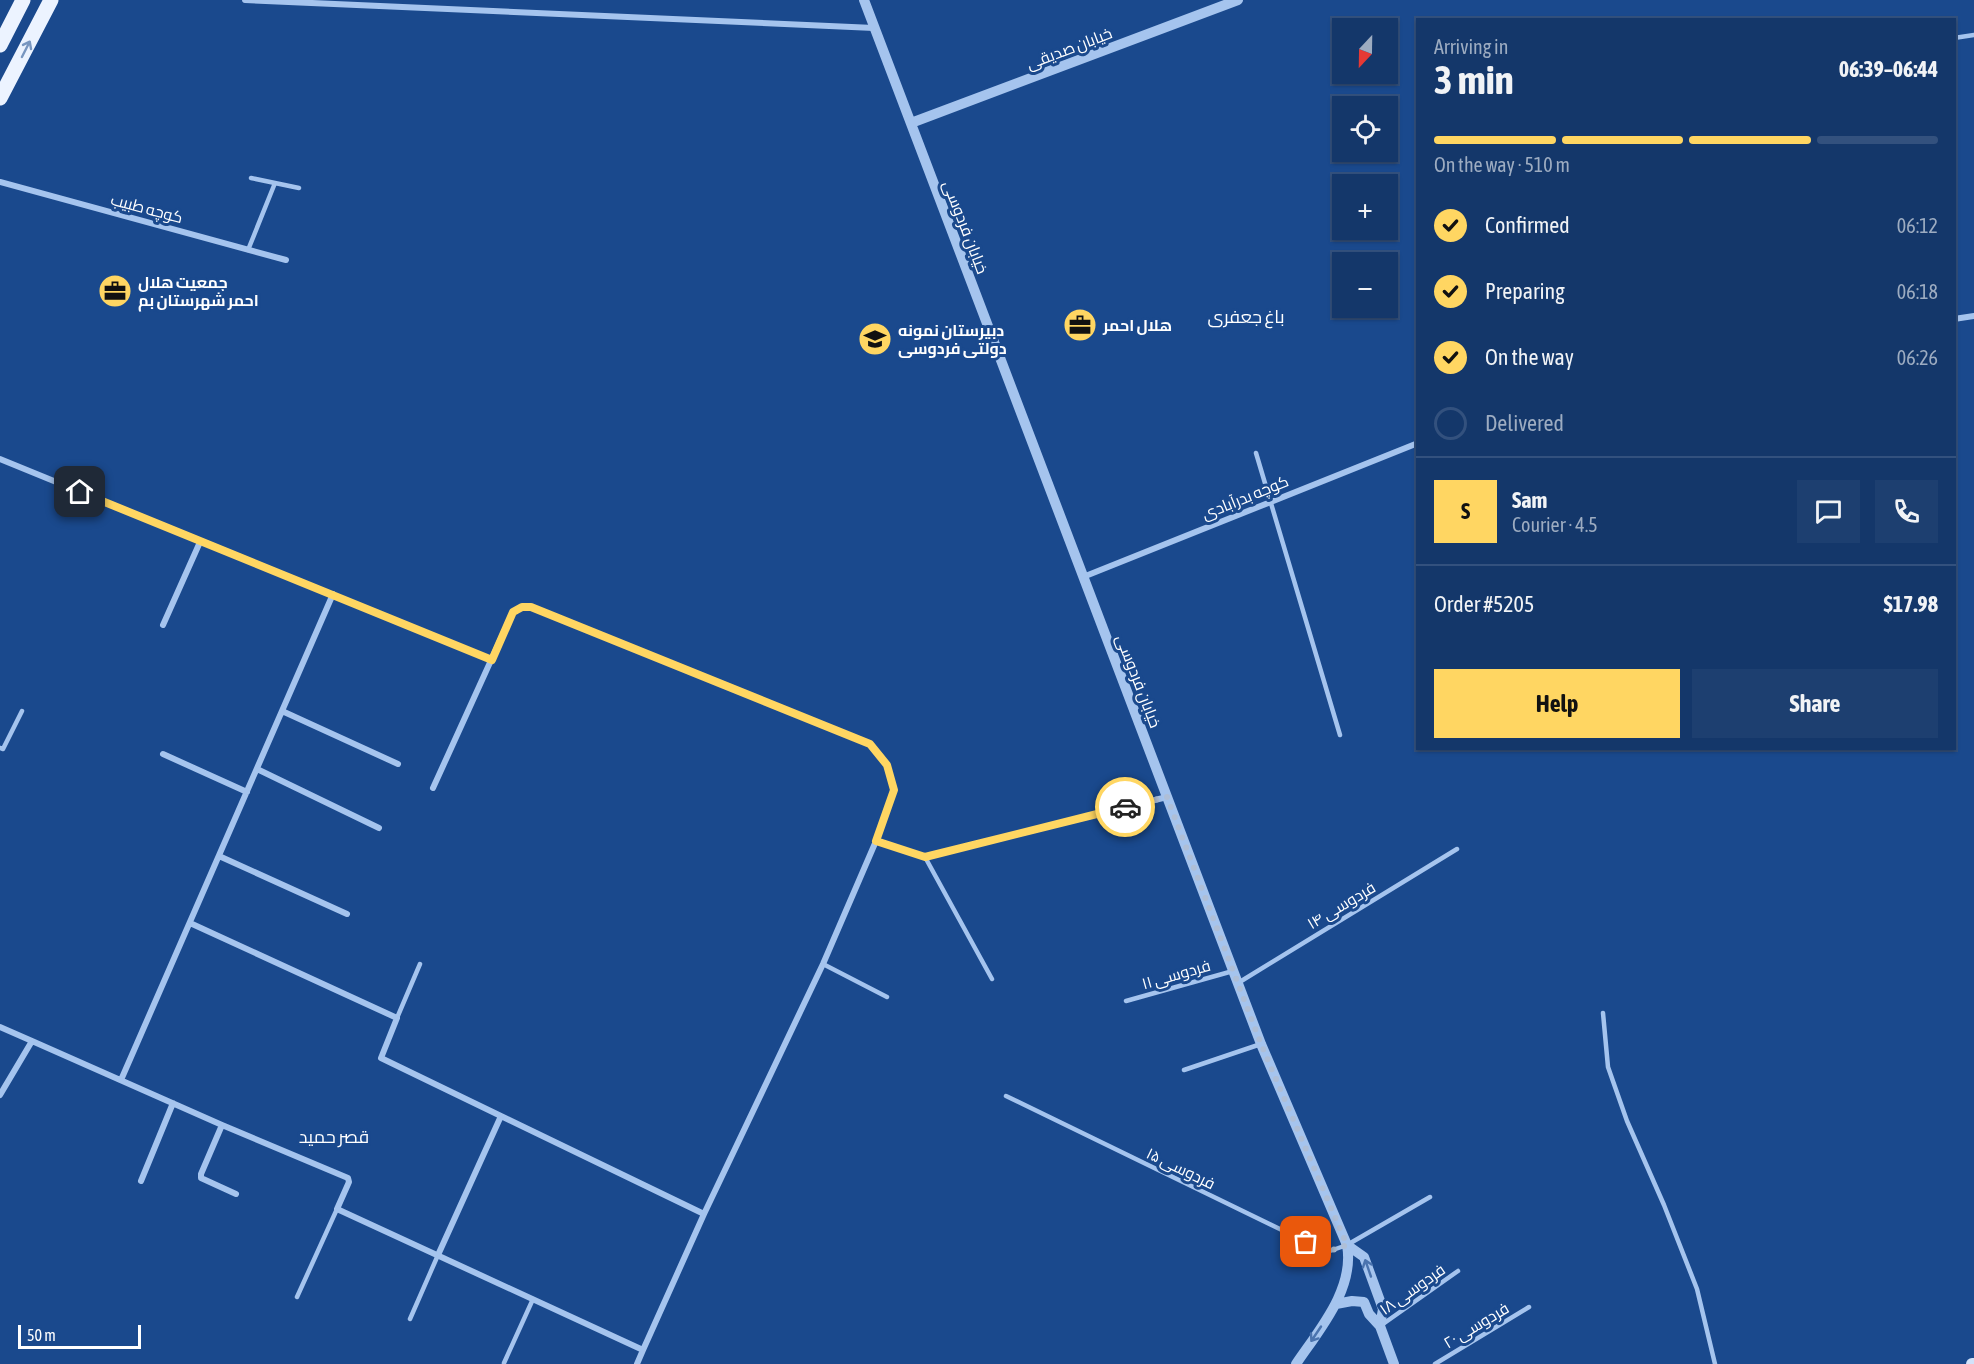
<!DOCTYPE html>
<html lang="en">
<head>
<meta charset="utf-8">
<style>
  :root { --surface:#14376a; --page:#1d3f70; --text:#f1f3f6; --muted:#9dacc1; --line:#33517e; --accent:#ffd662 }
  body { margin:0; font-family:"Asap Condensed",Cairo,sans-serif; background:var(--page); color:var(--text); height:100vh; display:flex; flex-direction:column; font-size:22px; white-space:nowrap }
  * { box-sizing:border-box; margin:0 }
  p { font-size:20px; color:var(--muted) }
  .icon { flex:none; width:33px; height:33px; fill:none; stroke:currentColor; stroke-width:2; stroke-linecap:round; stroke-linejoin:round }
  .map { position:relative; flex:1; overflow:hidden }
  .sheet { position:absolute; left:1416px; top:18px; width:540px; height:732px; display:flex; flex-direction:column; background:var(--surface); border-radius:0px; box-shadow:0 2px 4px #0004,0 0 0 2px var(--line) }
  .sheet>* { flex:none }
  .needle { width:39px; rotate:202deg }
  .controls { position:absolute; left:1332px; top:18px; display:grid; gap:12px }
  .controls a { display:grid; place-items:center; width:66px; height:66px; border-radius:0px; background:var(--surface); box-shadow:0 2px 4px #0004,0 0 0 2px var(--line); font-size:30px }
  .scale { position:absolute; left:18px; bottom:15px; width:123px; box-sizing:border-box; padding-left:6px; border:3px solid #fff; border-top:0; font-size:16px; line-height:21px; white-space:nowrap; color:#fff; -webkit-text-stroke:4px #1a498d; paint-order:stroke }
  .pin { position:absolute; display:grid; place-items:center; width:51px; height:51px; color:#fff; margin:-26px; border-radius:12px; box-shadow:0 3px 9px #0006 }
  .courier { position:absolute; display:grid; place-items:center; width:60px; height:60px; margin:-30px; border:4px solid #ffd662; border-radius:50%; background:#fff; color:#222; box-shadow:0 2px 8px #0007 }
  .overview em { font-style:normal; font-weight:700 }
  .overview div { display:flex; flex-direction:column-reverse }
  .overview { display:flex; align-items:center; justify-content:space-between; height:102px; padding:0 18px }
  h1 { font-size:39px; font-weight:700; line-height:45px }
  .bar { display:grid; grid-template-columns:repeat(4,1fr); gap:9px 6px; align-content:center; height:72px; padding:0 18px }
  .bar i { height:8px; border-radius:4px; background:var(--line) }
  .bar .current { background:var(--accent) }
  .bar p { grid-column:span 4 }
  .line { display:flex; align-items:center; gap:15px; padding:0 18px; border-top:2px solid var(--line) }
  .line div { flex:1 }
  .round { display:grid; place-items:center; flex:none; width:63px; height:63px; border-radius:0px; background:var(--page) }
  ol { padding:0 18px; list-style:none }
  li { display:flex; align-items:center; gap:18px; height:66px }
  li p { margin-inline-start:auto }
  li .icon { padding:6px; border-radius:50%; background:var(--accent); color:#111; stroke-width:4 }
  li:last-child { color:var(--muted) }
  li i { width:33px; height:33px; border:3px solid var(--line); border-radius:50% }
  .action { display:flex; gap:12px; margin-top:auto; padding:12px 18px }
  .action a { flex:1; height:69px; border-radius:0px; background:var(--accent); color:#111; font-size:24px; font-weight:700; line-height:69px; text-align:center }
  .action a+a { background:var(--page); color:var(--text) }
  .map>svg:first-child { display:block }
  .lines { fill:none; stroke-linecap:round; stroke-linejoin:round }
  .service { stroke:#a5c4ee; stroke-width:4.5 }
  .minor { stroke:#a5c4ee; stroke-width:6 }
  .tertiary { stroke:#a5c4ee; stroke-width:10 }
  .secondary { stroke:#d2e2fa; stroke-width:12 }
  .primary { stroke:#ecf3ff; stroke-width:15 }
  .oneway { stroke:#7896c0 }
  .oneway2 { stroke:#4b74af }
  .done { stroke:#afbfd7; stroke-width:6; stroke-dasharray:0 10.8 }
  .route { stroke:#ffd662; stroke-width:8 }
  .labels { text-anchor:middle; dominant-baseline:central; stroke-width:6; stroke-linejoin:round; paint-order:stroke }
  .street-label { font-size:16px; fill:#fff; stroke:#1a498d }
  .poi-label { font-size:16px; font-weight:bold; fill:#fff; stroke:#1a498d; text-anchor:start }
  .neighbourhood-label { font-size:18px; fill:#fff; stroke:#1a498d }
</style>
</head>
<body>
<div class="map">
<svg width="1974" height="1364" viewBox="0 0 1974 1364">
  <rect width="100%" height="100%" fill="#1a498d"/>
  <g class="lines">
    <path class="service" d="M 1954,38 L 1974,35
      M 251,178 L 299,188
      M 248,250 L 275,183
      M 1256,453 L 1340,735
      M 0,748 L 3,749 L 22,711
      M 925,857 L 992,979
      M 823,964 L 887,997
      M 1238,983 L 1457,849
      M 1126,1001 L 1233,971
      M 1603,1013 L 1608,1067 L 1627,1121 L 1664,1205 L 1697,1289 L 1715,1364
      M 397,1018 L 420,964
      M 1184,1070 L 1261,1044
      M 1006,1096 L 1327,1252 L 1347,1245 L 1430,1197
      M 297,1297 L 337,1209
      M 410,1319 L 438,1255
      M 1383,1324 L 1458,1271
      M 504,1363 L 533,1299
      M 1435,1364 L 1529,1307"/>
    <path class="minor" d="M 245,0 L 874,28
      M 0,182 L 286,260
      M 1954,319 L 1974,316
      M 0,459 L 492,660
      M 1083,577 L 1418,443
      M 163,625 L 200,542
      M 282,711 L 398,764
      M 163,754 L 247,792
      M 257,769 L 379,828
      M 433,788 L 513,612 L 522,607 L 531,607 L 870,744 L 887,765 L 894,790 L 876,841 L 823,964 L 704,1214 L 643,1350
      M 876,841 L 925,857 L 1167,797
      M 219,856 L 347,914
      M 190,923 L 397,1018 L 381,1058 L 704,1214
      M 0,1027 L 32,1041
      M 121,1080 L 333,594
      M 0,1095 L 32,1041 L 222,1125 L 348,1178 L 349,1182 L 337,1209 L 643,1350 L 637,1364
      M 222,1125 L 201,1174 L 201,1178 L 236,1194
      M 141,1181 L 173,1103
      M 438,1255 L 501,1116"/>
    <path class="tertiary" d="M 864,0 L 1261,1044 L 1347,1245 L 1364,1257 L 1383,1309 L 1380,1326 L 1394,1364
      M 911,123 L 1238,0
      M 1336,1304 L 1352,1301 L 1364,1302 L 1369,1314 L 1380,1326
      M 1296,1364 C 1319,1330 1355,1289 1347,1245"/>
    <path class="secondary" d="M 1972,1364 L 1974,1364"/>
    <path class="primary" d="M 0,45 L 23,0
      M 0,98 L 51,0"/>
  </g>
  <defs><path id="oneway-shaft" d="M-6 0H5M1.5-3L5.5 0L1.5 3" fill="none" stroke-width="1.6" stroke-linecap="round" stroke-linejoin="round" transform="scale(1.5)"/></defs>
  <use class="oneway" href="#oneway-shaft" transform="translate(26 49) rotate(-63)"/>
  <g class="oneway2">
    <use href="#oneway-shaft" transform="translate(1368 1268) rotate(-109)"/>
    <use href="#oneway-shaft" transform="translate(1316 1334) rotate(124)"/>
  </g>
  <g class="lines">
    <path class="done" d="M 1125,807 L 1167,797 L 1261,1044 L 1347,1245 L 1327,1252 L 1306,1242"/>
    <path class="route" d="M 80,492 L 492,660 L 513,612 L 522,607 L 531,607 L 870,744 L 887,765 L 894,790 L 876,841 L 925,857 L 1125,807"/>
  </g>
  <defs>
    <symbol id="office-disc" viewBox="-11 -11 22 22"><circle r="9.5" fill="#ffd662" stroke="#1a498d"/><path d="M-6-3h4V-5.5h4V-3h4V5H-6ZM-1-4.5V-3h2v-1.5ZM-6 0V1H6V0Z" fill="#111"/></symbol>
    <symbol id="school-disc" viewBox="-11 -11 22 22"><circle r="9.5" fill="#ffd662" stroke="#1a498d"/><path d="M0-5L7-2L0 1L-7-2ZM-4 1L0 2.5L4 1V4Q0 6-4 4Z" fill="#111"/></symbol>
  </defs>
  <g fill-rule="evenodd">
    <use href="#office-disc" x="96" y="272" width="38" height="38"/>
    <use href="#office-disc" x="1061" y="306" width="38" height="38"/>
    <use href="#school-disc" x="856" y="320" width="38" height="38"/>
  </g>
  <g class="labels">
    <g class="street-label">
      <text transform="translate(1069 48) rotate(-21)">خیابان صدیقی</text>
      <text transform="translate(147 208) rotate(15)">کوچه طبیب</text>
      <text transform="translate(966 227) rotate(69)">خیابان فردوسی</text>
      <text transform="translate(1245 497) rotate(-22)">کوچه بدرآبادی</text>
      <text transform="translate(1139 681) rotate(69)">خیابان فردوسی</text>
      <text transform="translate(1341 905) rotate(-31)">فردوسی ۱۴</text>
      <text transform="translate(1176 974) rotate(-16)">فردوسی ۱۱</text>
      <text transform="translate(1181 1168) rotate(26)">فردوسی ۱۵</text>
      <text transform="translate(1412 1289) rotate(-35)">فردوسی ۱۸</text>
      <text transform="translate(1476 1325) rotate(-31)">فردوسی ۲۰</text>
    </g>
    <g class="poi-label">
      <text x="138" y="282">جمعیت هلال<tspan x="138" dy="18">احمر شهرستان بم</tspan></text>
      <text x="1103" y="325">هلال احمر</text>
      <text x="898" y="330">دبیرستان نمونه<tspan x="898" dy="18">دولتی فردوسی</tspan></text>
    </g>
    <g class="neighbourhood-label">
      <text x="1246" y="316">باغ جعفری</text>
      <text x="334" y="1136">قصر حمید</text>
    </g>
  </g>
</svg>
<div class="controls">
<a><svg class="needle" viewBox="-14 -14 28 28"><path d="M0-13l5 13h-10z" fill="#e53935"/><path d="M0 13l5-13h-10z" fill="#9dacc1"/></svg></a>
<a><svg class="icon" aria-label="locate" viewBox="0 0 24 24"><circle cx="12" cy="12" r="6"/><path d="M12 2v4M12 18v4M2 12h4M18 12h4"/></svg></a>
<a>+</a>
<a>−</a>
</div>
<div class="scale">50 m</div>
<div class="pin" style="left:1306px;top:1242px;background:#ea580c"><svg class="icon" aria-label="bag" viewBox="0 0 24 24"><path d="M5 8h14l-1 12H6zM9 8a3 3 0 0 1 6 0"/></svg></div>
<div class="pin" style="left:80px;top:492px;background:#1f2937"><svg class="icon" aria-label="home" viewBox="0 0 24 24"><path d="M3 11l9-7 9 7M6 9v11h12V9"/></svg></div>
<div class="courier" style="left:1125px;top:807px"><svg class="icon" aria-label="car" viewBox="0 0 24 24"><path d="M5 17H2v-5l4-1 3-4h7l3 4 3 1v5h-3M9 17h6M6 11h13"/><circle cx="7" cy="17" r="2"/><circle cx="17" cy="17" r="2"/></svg></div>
<section class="sheet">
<div class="overview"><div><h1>3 min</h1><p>Arriving in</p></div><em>06:39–06:44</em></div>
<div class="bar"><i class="current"></i><i class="current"></i><i class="current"></i><i></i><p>On the way · 510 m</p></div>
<ol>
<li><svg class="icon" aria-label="check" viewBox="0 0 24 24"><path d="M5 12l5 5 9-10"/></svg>Confirmed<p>06:12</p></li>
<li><svg class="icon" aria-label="check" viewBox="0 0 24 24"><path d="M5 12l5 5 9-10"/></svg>Preparing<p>06:18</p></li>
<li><svg class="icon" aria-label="check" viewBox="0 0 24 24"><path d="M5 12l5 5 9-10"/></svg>On the way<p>06:26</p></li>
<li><i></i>Delivered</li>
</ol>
<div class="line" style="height:108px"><b class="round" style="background:var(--accent);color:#111">S</b><div><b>Sam</b><p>Courier · 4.5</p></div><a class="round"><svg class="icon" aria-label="chat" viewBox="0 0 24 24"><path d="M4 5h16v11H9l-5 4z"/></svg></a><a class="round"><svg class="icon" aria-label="phone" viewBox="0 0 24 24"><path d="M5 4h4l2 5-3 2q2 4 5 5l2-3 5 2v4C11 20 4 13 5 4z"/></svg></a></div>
<div class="line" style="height:78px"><div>Order #5205</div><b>$17.98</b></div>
<div class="action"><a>Help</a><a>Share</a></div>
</section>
</div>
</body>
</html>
